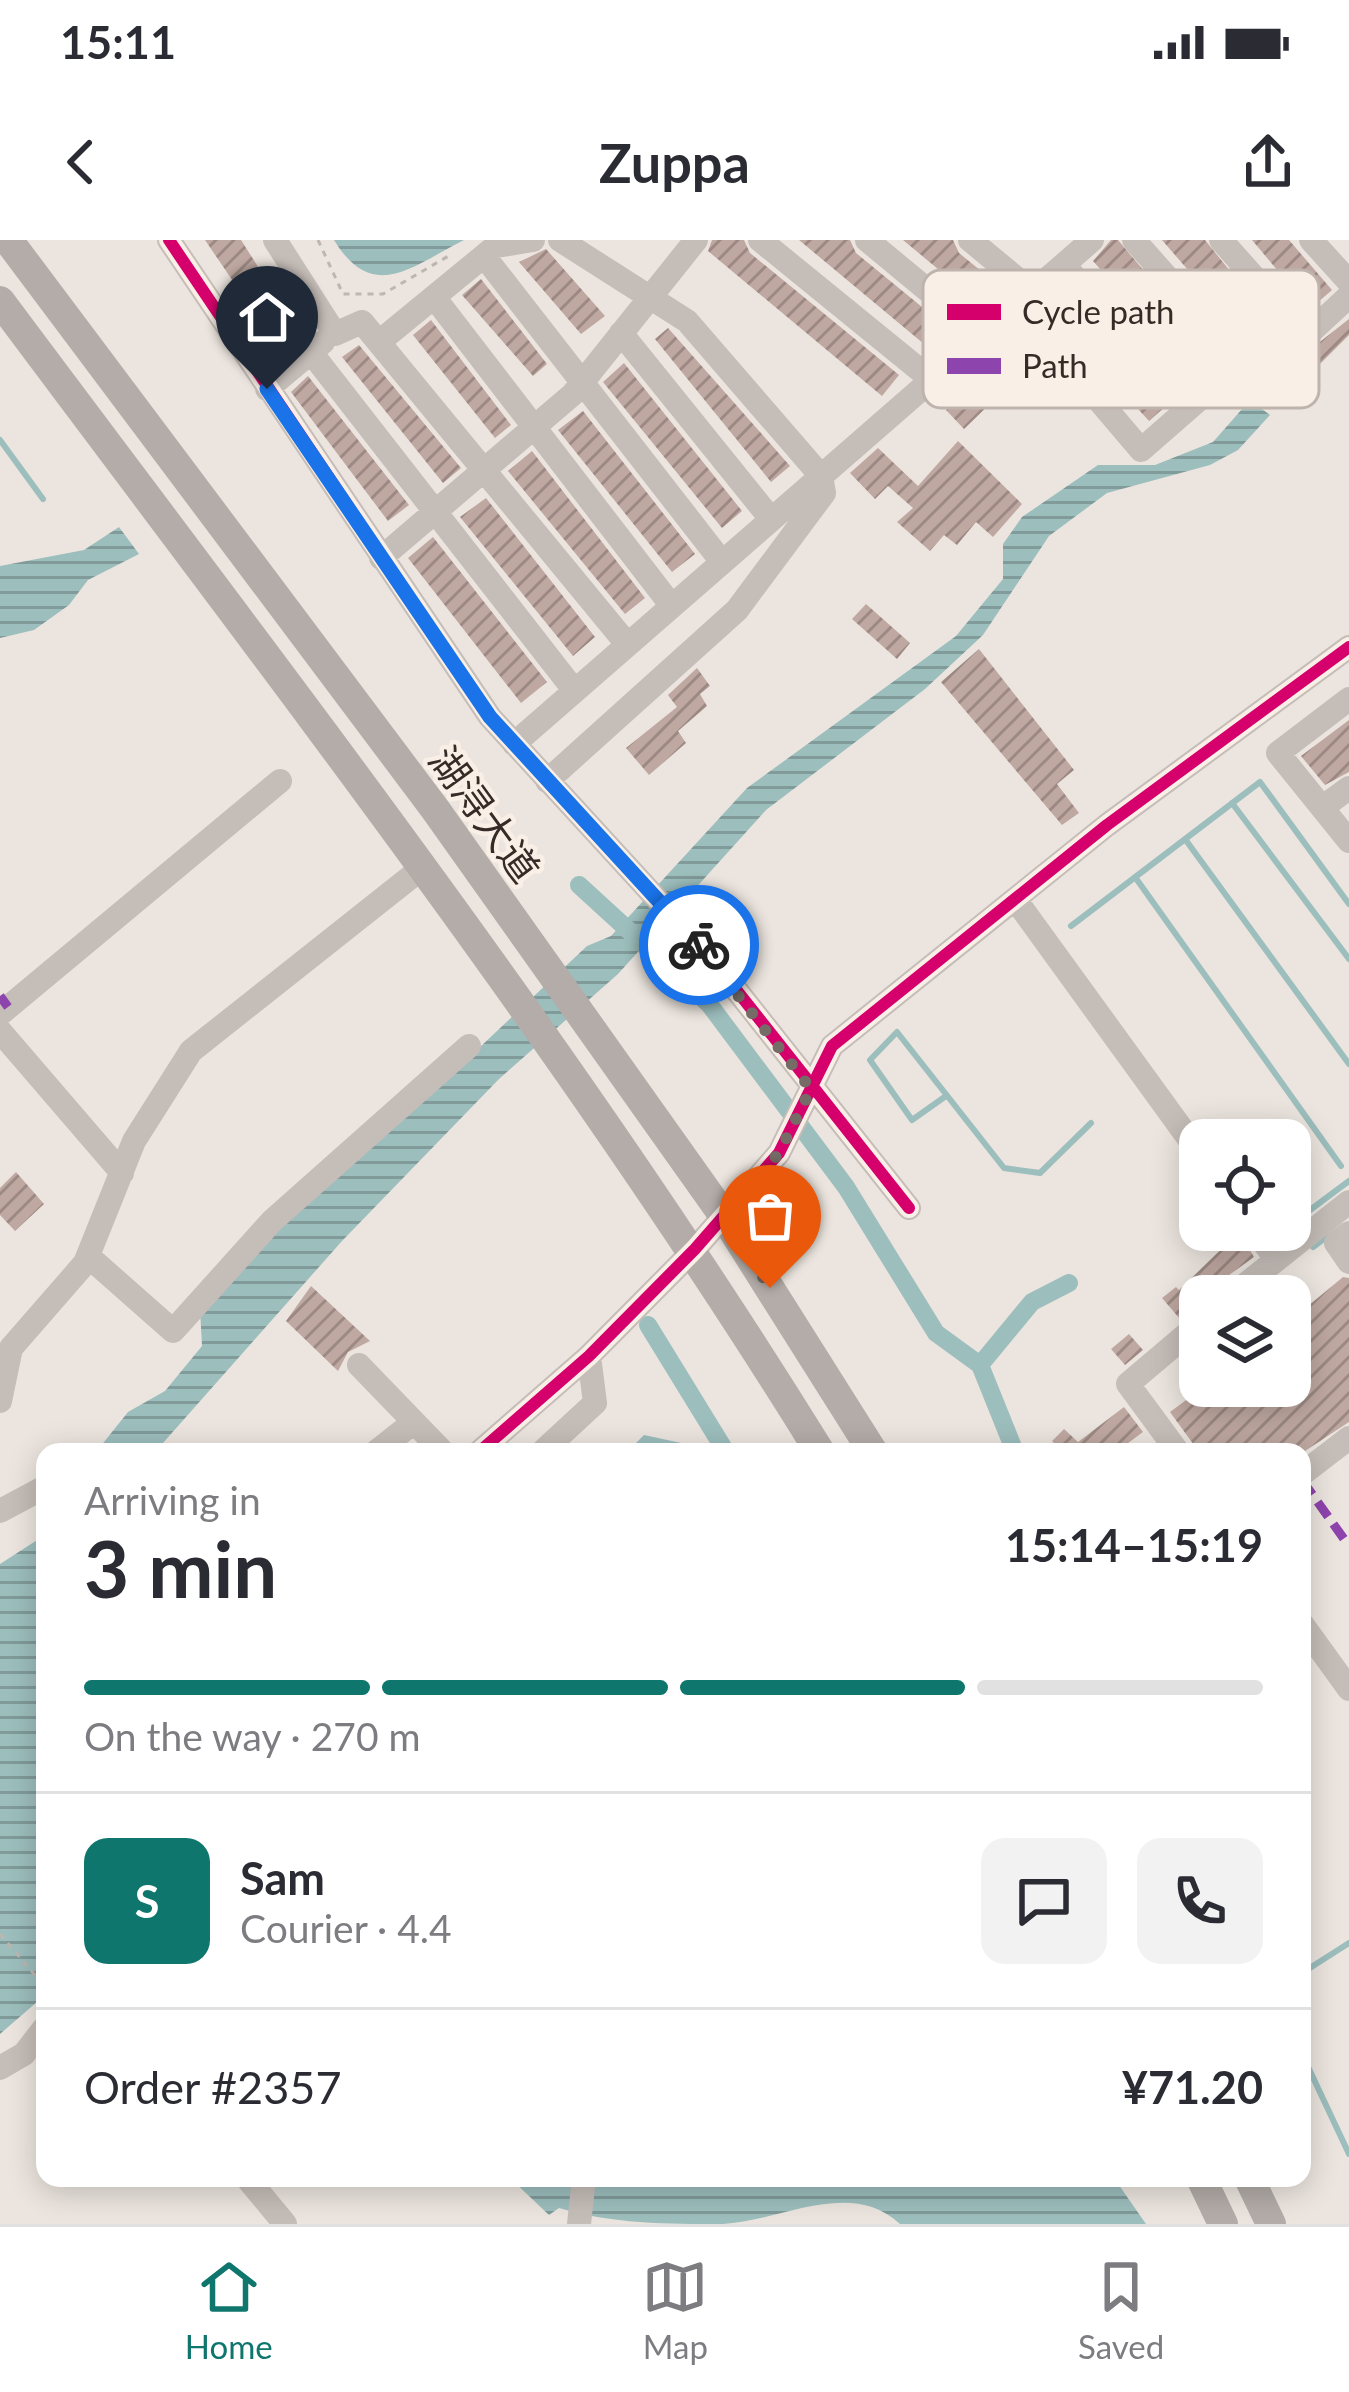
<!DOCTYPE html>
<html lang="en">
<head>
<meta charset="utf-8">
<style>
  :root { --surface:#fff; --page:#f2f2f3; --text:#2b2b33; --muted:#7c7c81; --line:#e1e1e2; --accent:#0f766e }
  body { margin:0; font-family:Lato,"Noto Sans SC",sans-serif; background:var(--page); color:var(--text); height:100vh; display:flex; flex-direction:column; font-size:45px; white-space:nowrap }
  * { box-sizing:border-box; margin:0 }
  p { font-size:39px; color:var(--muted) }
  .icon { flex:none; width:66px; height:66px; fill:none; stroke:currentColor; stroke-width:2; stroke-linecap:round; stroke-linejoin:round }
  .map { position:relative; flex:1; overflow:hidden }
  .panel { position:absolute; left:36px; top:1203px; width:1275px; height:744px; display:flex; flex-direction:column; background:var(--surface); border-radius:24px; box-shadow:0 6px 30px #0003 }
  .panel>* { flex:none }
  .tools { position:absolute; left:1179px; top:879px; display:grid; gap:24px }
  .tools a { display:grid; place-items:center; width:132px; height:132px; border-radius:24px; background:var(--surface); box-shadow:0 6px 30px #0003; font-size:60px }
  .pin { position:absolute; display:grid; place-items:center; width:102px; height:102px; color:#fff; margin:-123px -51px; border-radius:50% 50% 50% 0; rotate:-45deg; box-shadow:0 0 12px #0007 }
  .pin .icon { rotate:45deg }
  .courier { position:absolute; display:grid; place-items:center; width:120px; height:120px; margin:-60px; border:9px solid #1a73e8; border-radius:50%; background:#fff; color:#222; box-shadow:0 3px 15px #0007 }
  .overview em { font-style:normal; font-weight:700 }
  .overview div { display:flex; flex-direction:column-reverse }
  .overview { display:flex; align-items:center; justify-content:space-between; height:204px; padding:0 48px }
  h1 { font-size:78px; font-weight:700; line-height:90px }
  .bar { display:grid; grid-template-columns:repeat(4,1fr); gap:18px 12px; align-content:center; height:144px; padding:0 48px }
  .bar i { height:15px; border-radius:9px; background:var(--line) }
  .bar .current { background:var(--accent) }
  .bar p { grid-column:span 4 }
  .line { display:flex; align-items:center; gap:30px; padding:0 48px; border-top:3px solid var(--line) }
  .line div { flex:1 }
  .round { display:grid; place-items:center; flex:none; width:126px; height:126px; border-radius:24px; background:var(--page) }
  .status { display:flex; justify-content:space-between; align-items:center; height:84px; padding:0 60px; background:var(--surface); direction:ltr }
  .status svg { height:33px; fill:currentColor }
  header { display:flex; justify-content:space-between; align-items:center; height:156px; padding:0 48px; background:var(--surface); font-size:54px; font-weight:700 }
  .menu { display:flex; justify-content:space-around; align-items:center; height:168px; border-top:3px solid var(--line); background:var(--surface); font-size:33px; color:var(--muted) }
  .menu a { display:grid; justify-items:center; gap:6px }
  .menu .current { color:var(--accent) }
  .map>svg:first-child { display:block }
  .water { fill:url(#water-rules) }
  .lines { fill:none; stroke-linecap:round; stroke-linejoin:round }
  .stream { stroke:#9cbebd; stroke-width:6 }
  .canal { stroke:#9cbebd; stroke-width:18 }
  .building { fill:url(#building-hatch) }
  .path { stroke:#bdb6b1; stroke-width:3; stroke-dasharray:6 6; stroke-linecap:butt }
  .minor { stroke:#c5bdb8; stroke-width:24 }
  .major { stroke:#b3aca8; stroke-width:30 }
  .quiet { stroke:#8e44ad; stroke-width:9; stroke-dasharray:18 9; stroke-linecap:butt }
  .cycleway-casing { stroke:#f9efe6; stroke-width:20 }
  .cycleway { stroke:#d6006c; stroke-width:12 }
  .done { stroke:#756c67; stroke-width:12; stroke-dasharray:0 21.6 }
  .route { stroke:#1a73e8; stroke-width:15 }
  .labels { text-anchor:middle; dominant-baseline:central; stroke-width:9; stroke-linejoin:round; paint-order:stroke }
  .street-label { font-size:39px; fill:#352b27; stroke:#f9efe6 }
  .key { fill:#f9efe6; stroke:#beb4ad; stroke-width:3 }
  .key-label { font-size:33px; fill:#352b27 }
</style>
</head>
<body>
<div class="status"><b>15:11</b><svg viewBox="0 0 49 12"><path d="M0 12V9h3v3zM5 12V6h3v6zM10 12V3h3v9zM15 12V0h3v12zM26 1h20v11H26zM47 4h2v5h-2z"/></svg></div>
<header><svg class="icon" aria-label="back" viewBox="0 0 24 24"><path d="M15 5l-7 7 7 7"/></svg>Zuppa<svg class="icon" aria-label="share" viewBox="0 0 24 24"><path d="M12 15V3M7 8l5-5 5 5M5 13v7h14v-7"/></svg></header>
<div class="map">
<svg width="1349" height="1984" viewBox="0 0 1349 1984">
  <defs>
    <pattern id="water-rules" width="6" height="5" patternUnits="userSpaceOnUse" patternTransform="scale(3)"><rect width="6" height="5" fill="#9cbebd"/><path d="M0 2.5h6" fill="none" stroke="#809b9a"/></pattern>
    <pattern id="building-hatch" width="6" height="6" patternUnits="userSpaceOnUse" patternTransform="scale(3)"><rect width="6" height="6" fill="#bfa8a1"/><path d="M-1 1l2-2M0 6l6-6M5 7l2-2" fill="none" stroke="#9c8983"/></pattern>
  </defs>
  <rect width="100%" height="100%" fill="#ece5df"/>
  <path class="water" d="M 334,0 L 464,0 C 412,26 373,64 334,0 Z
    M 1250,160 L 1270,175 L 1238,210 L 1210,225 L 1107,253 L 1049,296 L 983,395 L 925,449 L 766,570 L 618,734 L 499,839 L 342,1001 L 155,1212 L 96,1212 L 128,1172 L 165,1151 L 202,1106 L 200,1069 L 322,946 L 409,874 L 587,706 L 611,696 L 747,548 L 956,396 L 1003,339 L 1003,304 L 1022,277 L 1098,225 L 1155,225 L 1213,202 Z
    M 119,287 L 139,314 L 88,340 L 69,365 L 34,390 L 0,398 L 0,326 L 84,310 Z
    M 644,1195 L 686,1204 L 688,1212 L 627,1212 Z
    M 45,1295 L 45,1755 L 0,1794 L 0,1324 Z
    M 510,1938 L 1114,1938 L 1146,1984 L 900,1984 C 850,1938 782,1981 723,1984 C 666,1984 612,1984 559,1968 L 549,1975 Z"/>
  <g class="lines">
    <path class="stream" d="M 0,200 L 43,259
      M 1232,563 L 1349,719
      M 1185,599 L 1349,824
      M 1135,637 L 1341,926
      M 1071,686 L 1260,542 L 1349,664
      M 946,856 L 912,880 L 870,820 L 897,792 L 1004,928 L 1040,933 L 1091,883
      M 1294,982 L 1349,941
      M 1313,1007 L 1329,995
      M 1302,1733 L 1349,1703
      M 1302,1814 L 1349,1914"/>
    <path class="canal" d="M 579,645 L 709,764 L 846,947 L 936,1093 L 980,1125
      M 648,1085 L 726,1212
      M 1015,1212 L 980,1125 L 1032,1062 L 1069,1043"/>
  </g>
  <path class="building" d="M 205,0 L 241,0 L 299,91 L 277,106 Z
    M 712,0 L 744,0 L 750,13 L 899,135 L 882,156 L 708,11 Z
    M 799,0 L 850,0 L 856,13 L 955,94 L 936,114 Z
    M 903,0 L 953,0 L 959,13 L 997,44 L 980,64 Z
    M 1111,0 L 1118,0 L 1219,120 L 1197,139 L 1093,21 Z
    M 1162,0 L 1205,0 L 1268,78 L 1246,97 Z
    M 1252,0 L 1289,0 L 1332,50 L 1310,69 Z
    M 546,9 L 605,76 L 581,94 L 519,22 Z
    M 481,39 L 547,124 L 533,136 L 462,55 Z
    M 1062,48 L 1166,166 L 1149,181 L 1043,65 Z
    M 1349,79 L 1349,95 L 1319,125 L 1307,112 Z
    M 431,80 L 511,185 L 495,198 L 413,95 Z
    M 668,88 L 790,226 L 771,242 L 655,99 Z
    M 359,105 L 461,228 L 443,243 L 342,117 Z
    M 1000,109 L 1023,132 L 964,189 L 946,170 L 973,145 L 966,137 Z
    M 624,123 L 742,271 L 722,288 L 603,142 Z
    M 308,136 L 409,265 L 388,281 L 291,152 Z
    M 583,171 L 695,314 L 672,332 L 558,190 Z
    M 958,201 L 1022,264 L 993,297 L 976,282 L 957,305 L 944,295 L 930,311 L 897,282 L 913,268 L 888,246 L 875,259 L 850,233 L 878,208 L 918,246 Z
    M 532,211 L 645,358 L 625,374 L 508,231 Z
    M 486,258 L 595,397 L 573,416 L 460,277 Z
    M 433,297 L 547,442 L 521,463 L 408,318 Z
    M 866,364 L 910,403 L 897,419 L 852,379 Z
    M 979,409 L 1074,530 L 1057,544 L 1079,573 L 1062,585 L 941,442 Z
    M 697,428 L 710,446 L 700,454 L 707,466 L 678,491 L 686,503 L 649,535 L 626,508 L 677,467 L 668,455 Z
    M 1349,480 L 1349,532 L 1325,545 L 1301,516 Z
    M 16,932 L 44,964 L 15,991 L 0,975 L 0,948 Z
    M 1239,992 L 1254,1017 L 1200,1056 L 1200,1067 L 1180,1079 L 1162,1058 L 1176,1047 L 1179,1050 Z
    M 1343,1037 L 1349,1038 L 1349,1182 L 1302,1213 L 1199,1212 L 1170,1172 L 1205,1146 L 1290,1146 L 1290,1081 Z
    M 311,1046 L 370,1101 L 348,1112 L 338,1131 L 286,1081 Z
    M 1129,1094 L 1143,1110 L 1125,1125 L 1111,1109 Z
    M 1124,1167 L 1143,1192 L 1116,1212 L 1062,1212 L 1052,1201 L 1064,1189 L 1078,1202 Z"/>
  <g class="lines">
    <path class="path" d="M 318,0 L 343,54 L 383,54 L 452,14
      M 0,1694 L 45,1747"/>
    <path class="minor" d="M 169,0 L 490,477 L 711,718 L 909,968
      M 275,0 L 335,94 L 362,82 L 627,404
      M 760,0 L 932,140
      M 867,0 L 983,96
      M 970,0 L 1033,52
      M 1134,0 L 1242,122
      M 1221,0 L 1306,96 L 1349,56
      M 1311,0 L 1349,42
      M 484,16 L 722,322
      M 1064,25 L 1189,168
      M 434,57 L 671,365
      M 1018,65 L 1141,210 L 1291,79
      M 621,93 L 771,279
      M 379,102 L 496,6 L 533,0
      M 310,111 L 574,450
      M 267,149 L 323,102
      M 381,318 L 573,154 L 696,0
      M 1349,459 L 1278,513 L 1349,601
      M 514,504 L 1092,0
      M 547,541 L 737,370 L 824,253 L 821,236 L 687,81 L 560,0
      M 1323,567 L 1349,548
      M 1015,659 L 1200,914
      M 0,774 L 280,541
      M 0,791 L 122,933
      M 1255,990 L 1275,1018
      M 1349,993 L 1336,1003 L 1349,1022
      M 88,1016 L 173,1091 L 272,981 L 469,806
      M 1231,1056 L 1349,962
      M 359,1125 L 443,1212
      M 0,1161 L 11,1108 L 85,1023 L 134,901 L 191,811 L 422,628
      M 376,1212 L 414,1182
      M 479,1212 L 589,1116 L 695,1009 L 779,913 L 832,806 L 1107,585 L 1349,407
      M 542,1212 L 595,1163 L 589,1116
      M 1178,1212 L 1128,1144 L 1200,1083
      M 1302,1234 L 1349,1198
      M 0,1271 L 45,1247
      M 1302,1384 L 1349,1449
      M 0,1828 L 24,1814 L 45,1787
      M 247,1938 L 285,1984
      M 579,1984 L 584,1938"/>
    <path class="major" d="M 8,0 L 435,569 L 724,976 L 873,1212
      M 0,61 C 282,439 572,811 820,1212
      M 1201,1938 L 1223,1984
      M 1249,1938 L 1271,1984"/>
    <path class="quiet" d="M 0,756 L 8,767
      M 1302,1240 L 1349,1306"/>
    <defs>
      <path id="cycleway" d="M 169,0 L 490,477 L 711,718 L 909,968
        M 479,1212 L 589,1116 L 695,1009 L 779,913 L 832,806 L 1107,585 L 1349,407"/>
    </defs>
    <use href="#cycleway" class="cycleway-casing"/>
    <use href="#cycleway" class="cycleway"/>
  </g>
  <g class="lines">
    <path class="done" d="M 699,705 L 811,849 L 779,913 L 724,976 L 770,1048"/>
    <path class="route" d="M 267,149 L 490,477 L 699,705"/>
  </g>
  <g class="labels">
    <g class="street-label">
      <text transform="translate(485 574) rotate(54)">湖浔大道</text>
    </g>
  </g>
  <rect x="923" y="30" width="396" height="138" rx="18" class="key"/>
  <rect x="947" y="64" width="54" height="16" fill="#d6006c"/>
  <rect x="947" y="118" width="54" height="16" fill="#8e44ad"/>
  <g class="key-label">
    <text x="1022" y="84">Cycle path</text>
    <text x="1022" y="138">Path</text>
  </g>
</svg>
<div class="tools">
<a><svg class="icon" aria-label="locate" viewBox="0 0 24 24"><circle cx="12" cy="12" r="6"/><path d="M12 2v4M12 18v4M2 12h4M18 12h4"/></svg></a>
<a><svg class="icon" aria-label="layers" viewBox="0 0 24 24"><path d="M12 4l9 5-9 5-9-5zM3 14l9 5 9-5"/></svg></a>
</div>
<div class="pin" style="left:770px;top:1048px;background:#ea580c"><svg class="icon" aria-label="bag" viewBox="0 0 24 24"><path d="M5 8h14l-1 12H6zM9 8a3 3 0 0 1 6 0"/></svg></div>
<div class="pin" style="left:267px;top:149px;background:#1f2937"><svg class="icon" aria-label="home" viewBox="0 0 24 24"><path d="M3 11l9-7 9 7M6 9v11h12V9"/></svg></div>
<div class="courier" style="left:699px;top:705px"><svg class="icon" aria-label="bike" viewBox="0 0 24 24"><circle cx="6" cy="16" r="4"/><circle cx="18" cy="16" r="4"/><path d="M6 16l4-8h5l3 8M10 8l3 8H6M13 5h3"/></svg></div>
<section class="panel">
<div class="overview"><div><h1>3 min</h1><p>Arriving in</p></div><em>15:14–15:19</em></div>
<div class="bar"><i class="current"></i><i class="current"></i><i class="current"></i><i></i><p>On the way · 270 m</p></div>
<div class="line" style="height:216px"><b class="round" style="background:var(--accent);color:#fff">S</b><div><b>Sam</b><p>Courier · 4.4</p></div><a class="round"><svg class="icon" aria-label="chat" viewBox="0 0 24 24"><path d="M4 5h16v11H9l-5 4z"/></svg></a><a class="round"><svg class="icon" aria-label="phone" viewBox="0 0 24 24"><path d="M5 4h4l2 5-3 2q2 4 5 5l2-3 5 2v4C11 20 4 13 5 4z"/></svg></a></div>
<div class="line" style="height:156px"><div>Order #2357</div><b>¥71.20</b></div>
</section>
</div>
<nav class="menu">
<a class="current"><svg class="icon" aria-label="home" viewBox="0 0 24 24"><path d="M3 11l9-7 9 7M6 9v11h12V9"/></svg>Home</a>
<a><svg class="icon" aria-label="map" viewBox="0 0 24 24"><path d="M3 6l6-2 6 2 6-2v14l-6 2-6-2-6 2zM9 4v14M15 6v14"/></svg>Map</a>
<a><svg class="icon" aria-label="saved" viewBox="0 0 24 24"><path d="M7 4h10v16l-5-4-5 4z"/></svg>Saved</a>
</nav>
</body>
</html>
